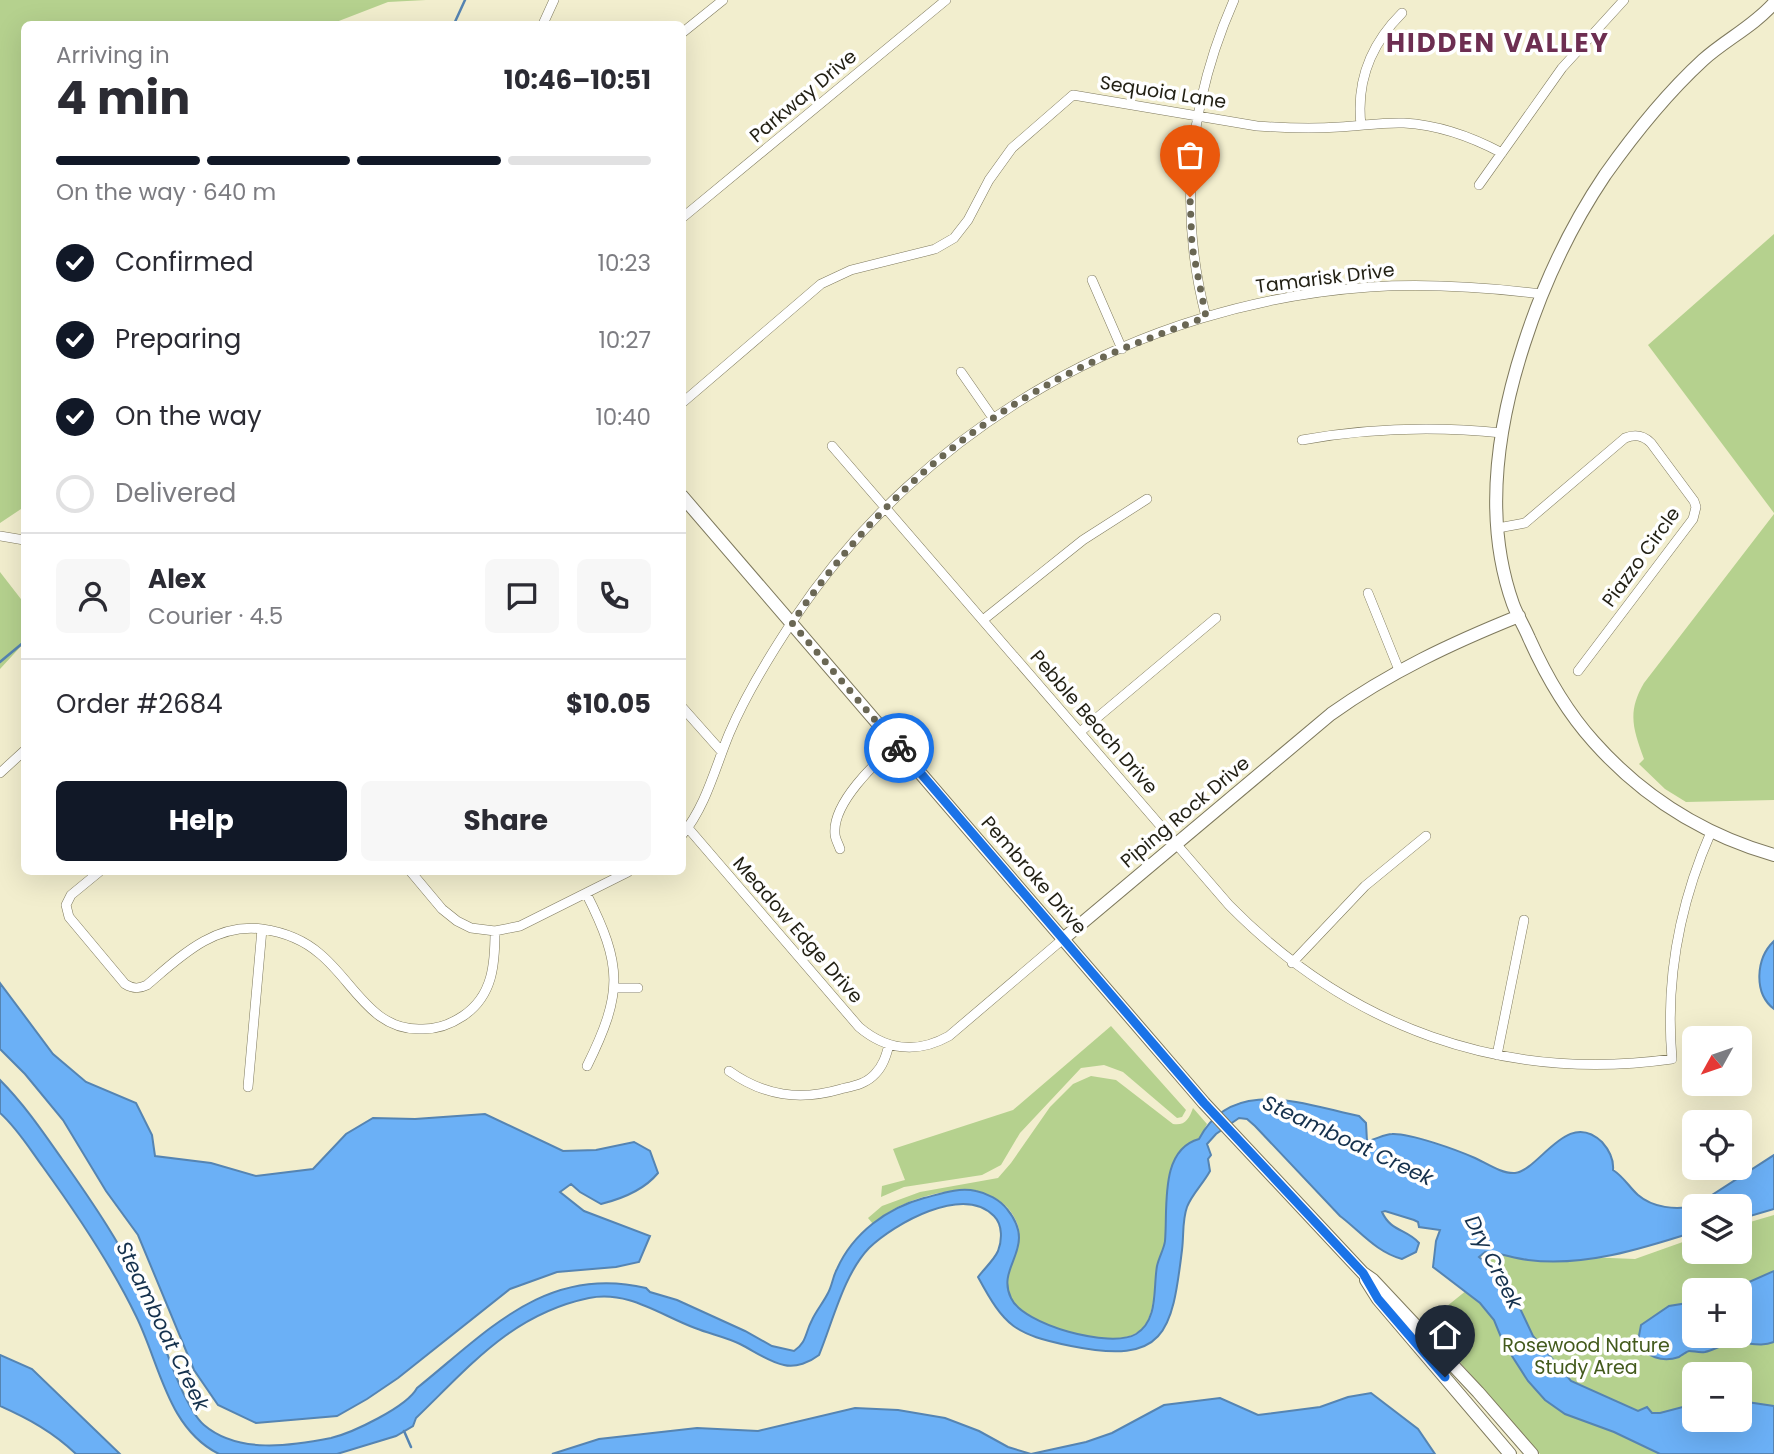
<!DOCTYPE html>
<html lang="en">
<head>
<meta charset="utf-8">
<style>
  :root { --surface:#fff; --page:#f7f7f7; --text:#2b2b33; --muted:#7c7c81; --line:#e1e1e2; --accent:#111827 }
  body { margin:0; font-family:Poppins,sans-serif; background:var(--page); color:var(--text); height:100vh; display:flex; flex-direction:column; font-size:26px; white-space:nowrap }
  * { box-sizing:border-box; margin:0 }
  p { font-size:23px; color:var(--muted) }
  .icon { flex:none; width:38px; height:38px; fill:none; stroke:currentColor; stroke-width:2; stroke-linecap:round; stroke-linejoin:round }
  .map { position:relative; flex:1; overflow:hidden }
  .panel { position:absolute; left:21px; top:21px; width:665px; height:854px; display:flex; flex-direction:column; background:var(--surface); border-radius:10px; box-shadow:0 7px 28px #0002 }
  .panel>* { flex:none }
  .needle { width:46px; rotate:230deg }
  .controls { position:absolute; left:1682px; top:1026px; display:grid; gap:14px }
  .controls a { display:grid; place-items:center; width:70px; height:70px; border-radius:10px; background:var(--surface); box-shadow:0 7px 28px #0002; font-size:35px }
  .pin { position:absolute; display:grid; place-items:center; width:60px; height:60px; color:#fff; margin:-72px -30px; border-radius:50% 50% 50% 0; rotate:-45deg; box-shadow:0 0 7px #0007 }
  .pin .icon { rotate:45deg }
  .courier { position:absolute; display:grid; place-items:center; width:70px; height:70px; margin:-35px; border:5px solid #1a73e8; border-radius:50%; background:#fff; color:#222; box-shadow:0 2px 9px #0007 }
  .head em { font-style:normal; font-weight:700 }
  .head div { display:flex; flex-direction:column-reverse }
  .head { display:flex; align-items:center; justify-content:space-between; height:119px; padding:0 35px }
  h1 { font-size:46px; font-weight:700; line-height:52px }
  .bar { display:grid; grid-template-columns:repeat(4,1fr); gap:10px 7px; align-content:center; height:84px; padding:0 35px }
  .bar i { height:9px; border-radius:5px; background:var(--line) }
  .bar .selected { background:var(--accent) }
  .bar p { grid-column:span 4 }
  .line { display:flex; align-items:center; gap:18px; padding:0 35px; border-top:2px solid var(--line) }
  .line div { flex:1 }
  .round { display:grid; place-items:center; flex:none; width:74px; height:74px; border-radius:10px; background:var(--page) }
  ol { padding:0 35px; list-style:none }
  li { display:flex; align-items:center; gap:21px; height:77px }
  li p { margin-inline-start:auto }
  li .icon { padding:7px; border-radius:50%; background:var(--accent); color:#fff; stroke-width:4 }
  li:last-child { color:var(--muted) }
  li i { width:38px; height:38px; border:4px solid var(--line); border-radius:50% }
  .cta { display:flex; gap:14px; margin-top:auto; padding:14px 35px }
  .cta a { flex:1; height:80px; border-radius:10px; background:var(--accent); color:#fff; font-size:28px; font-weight:700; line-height:80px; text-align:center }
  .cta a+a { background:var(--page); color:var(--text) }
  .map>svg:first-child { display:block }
  .green { fill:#b5d18e; fill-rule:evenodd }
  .water { fill:#6bb0f6; stroke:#5584b2; stroke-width:2 }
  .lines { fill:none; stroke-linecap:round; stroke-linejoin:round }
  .stream { stroke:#5584b2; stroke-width:2.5 }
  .street-casing { stroke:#7e795d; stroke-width:10 }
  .secondary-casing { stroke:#7e795d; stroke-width:14 }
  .street { stroke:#fff; stroke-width:9 }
  .secondary { stroke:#fff; stroke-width:12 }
  .done { stroke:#6a6754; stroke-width:7; stroke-dasharray:0 12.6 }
  .route { stroke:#1a73e8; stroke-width:9 }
  .labels { text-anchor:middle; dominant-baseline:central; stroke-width:7; stroke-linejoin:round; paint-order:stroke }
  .street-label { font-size:19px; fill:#211f13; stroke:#fff }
  .park-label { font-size:19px; fill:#435a1c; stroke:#fff }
  .water-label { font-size:21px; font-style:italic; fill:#15314d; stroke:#fff }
  .district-label { font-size:26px; font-weight:bold; letter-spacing:2px; fill:#6d2e51; stroke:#fff }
</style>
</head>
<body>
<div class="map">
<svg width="1774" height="1454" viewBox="0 0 1774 1454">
  <rect width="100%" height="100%" fill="#f2eece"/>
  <path class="green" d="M 0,0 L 426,0 L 388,2 L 331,24 L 24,24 L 24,507 L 0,523 Z
    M 1774,234 L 1774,513 L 1648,345 Z
    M 1774,514 L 1774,800 L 1686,802 L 1665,789 L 1639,764 L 1644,759 C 1633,729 1627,712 1644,683 Z
    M 0,572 L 24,603 L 24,643 L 0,669 Z
    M 1111,1026 L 1186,1110 L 1182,1117 L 1177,1118 L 1123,1072 L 1104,1065 L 1081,1068 L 1020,1133 L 1001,1165 L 982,1175 L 904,1187 L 881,1197 L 882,1186 L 905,1180 L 893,1149 L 1013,1110 Z
    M 1091,1076 L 1116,1080 L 1173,1124 C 1185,1126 1189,1119 1193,1108 L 1207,1124 L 1199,1139 C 1158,1150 1169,1209 1165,1242 C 1164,1251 1158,1258 1157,1267 C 1152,1296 1158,1335 1119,1338 C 1088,1341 1002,1322 1007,1280 C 1010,1260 1025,1245 1017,1223 C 995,1168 905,1194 873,1224 L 868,1218 L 882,1206 L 920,1192 L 998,1178 L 1011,1163 L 1050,1107 L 1073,1084 Z
    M 1774,1215 L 1774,1454 L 1540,1454 L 1426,1323 L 1472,1286 L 1484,1253 L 1635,1259 L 1694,1238 L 1694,1251 L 1740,1251 L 1740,1225 ZM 1694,1290 L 1740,1290 L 1740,1335 L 1694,1335 ZM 1694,1374 L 1740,1374 L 1740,1419 L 1694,1419 Z"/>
  <path class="water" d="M 1774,941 L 1774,1009 C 1753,993 1756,958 1774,941 Z
    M 0,983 L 53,1054 L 86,1082 L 136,1103 L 152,1135 L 155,1156 L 211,1163 L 256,1176 L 313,1169 L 346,1134 L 373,1118 L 415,1119 L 485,1114 L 563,1151 L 596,1150 L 634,1142 L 650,1151 L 658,1173 C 645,1189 621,1199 601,1204 L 580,1192 L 571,1184 L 560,1192 L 584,1211 L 650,1236 L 639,1262 L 616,1267 L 557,1272 L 510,1289 L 398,1378 L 367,1399 L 337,1416 L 256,1423 L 218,1405 L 194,1370 L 138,1235 L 106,1191 L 63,1120 L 25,1074 L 0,1049 Z
    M 0,1080 C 24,1104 43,1132 62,1159 C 93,1203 123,1247 145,1295 C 159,1326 181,1405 204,1425 C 238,1454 291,1446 331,1438 C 352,1433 407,1407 417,1388 C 487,1332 546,1264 646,1288 L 650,1292 L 677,1300 L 745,1331 L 772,1346 L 794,1351 C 807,1342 805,1333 812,1320 C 816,1311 823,1303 828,1293 C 832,1286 833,1276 837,1269 C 853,1233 887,1208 924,1198 C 940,1194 958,1187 976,1191 C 987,1193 1000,1200 1007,1209 C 1039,1248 995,1266 1011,1298 C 1023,1325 1111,1349 1136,1334 C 1159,1320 1153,1287 1157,1266 C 1159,1257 1164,1249 1165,1241 C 1168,1208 1159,1150 1199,1139 C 1232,1075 1305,1105 1359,1116 L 1366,1123 L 1367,1141 C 1375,1140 1384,1134 1392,1134 C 1410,1133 1457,1150 1475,1158 C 1486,1163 1502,1174 1515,1173 C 1540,1170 1567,1108 1602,1142 C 1610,1151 1614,1159 1613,1170 C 1624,1177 1629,1187 1638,1195 C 1653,1208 1676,1210 1694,1206 L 1694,1232 C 1641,1249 1584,1267 1528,1260 C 1513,1258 1500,1253 1485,1252 L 1479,1257 L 1507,1281 L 1533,1336 L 1571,1381 L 1638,1411 L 1647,1407 L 1652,1413 L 1660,1413 L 1694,1404 L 1694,1419 L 1740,1419 L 1740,1401 L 1774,1406 L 1774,1454 L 1660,1454 L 1614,1432 L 1565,1414 L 1545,1400 L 1528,1381 L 1503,1342 L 1494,1320 L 1480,1303 L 1433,1267 L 1436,1241 L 1440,1230 L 1419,1227 L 1418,1222 L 1414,1220 L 1385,1211 L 1382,1212 C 1391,1232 1407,1229 1419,1243 L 1416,1252 L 1402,1259 C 1376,1252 1360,1231 1340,1216 L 1255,1126 L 1247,1119 L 1239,1118 L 1216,1134 L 1207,1144 L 1211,1155 L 1208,1159 L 1210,1171 C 1203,1184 1192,1194 1187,1207 C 1182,1221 1184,1235 1182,1250 C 1172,1333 1165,1365 1071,1346 C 1014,1334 1005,1327 978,1277 C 984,1269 994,1260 998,1251 C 1002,1241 1003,1225 994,1216 C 963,1184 894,1224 869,1248 C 844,1274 833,1321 819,1355 C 810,1362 796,1368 784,1365 C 769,1362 754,1351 740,1344 C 726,1337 710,1334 695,1328 C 660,1315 628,1290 589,1298 C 512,1314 470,1366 416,1418 L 413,1426 L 396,1436 L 337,1454 L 219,1454 C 167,1428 160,1364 136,1316 C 111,1264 77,1214 43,1167 C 29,1148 17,1128 0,1113 Z
    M 1774,1155 L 1774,1209 L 1740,1219 L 1740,1206 L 1695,1206 Z
    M 1774,1271 L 1774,1342 C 1759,1348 1746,1341 1731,1343 C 1721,1345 1714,1350 1705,1352 C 1699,1353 1694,1351 1689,1351 C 1688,1351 1680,1356 1679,1357 C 1662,1363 1646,1357 1638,1341 L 1641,1325 L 1669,1306 L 1694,1302 L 1694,1335 L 1740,1335 L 1740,1290 L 1731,1290 Z
    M 0,1355 L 32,1369 L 120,1454 L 76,1454 C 53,1432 29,1419 0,1406 Z
    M 1371,1393 L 1418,1429 L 1435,1454 L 552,1454 L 599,1439 L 697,1428 L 758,1431 L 855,1408 L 898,1410 L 945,1418 L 979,1431 L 1008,1447 L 1031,1454 L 1086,1442 L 1112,1433 L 1164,1405 L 1220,1398 L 1258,1415 L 1320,1407 L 1348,1397 Z"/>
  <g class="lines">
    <path class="stream" d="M 454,24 L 465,0
      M 0,662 L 24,642
      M 404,1431 L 411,1447"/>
    <defs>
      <path id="street" d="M 543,24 L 554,0
        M 682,33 L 723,0
        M 1361,125 C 1356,81 1371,44 1402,13
        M 1479,185 L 1562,68 L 1624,0
        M 682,218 L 946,0
        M 1092,280 L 1122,349
        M 1206,317 C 1178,209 1189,102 1234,0
        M 961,372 L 993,418
        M 682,403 L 821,284 L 851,270 L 935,249 L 954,238 L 968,220 L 989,180 L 1012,148 L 1073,95 L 1257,126 C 1285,128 1312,129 1339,127 C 1361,126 1382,122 1404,123 C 1440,125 1472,137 1502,153
        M 1302,440 C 1369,428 1434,426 1502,433
        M 832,446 L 1229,905 C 1349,1027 1502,1083 1672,1059 C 1665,979 1679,905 1711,832
        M 1498,528 L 1525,523 L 1625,438 C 1635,434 1643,435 1651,443 L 1694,501 L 1696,507 L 1693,519 L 1578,671
        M 0,536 L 24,540
        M 1368,593 L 1399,670
        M 983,620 L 1083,540 L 1147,499
        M 682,707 L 722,752
        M 1080,732 L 1216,618
        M 0,773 L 24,751
        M 688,828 L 859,1027 C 886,1050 917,1054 949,1036 L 1063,939
        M 682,835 C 706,806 715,768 729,734 C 746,694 770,655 794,619 C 923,426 1139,303 1370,287 C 1428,283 1484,287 1542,294
        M 840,849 C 839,845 835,839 835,834 C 832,803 876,762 896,745
        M 411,872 L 442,909 L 457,921 L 471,928 L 495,931 L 520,926 L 628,872
        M 586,893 C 623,966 623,993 587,1066
        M 66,905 L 69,917 L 125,984 C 133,989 139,989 147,985 C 181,956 214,923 262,929 C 283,932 304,940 320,954 C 354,982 372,1032 423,1029 C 437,1029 451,1024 463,1016 C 493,996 495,964 495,931
        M 66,905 L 71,895 L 99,872
        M 1292,963 L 1365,886 L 1426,836
        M 614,988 L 638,988
        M 1497,1055 L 1524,920
        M 729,1071 C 764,1096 800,1101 841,1089 C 853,1086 866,1084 875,1074 C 883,1066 886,1056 889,1045
        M 248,1087 L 262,929"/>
      <path id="secondary" d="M 1774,3 C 1754,26 1725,40 1703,60 C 1666,94 1634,134 1605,175 C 1570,227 1543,285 1524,344 C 1497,427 1483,520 1513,604 C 1517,615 1524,626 1529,638 C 1546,676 1566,711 1594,742 C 1643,797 1704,835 1774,855
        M 682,496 L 1204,1103 L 1363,1273 L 1373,1280 L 1478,1392 L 1532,1454
        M 1063,939 L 1331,714 C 1390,672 1452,643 1519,616
        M 1366,1280 L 1378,1299 L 1510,1454"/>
    </defs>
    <use href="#street" class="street-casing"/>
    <use href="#secondary" class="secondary-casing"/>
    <use href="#street" class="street"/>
    <use href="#secondary" class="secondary"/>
  </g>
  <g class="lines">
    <path class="done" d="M 899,748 L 792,623 C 869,510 964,423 1088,364 C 1126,346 1166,332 1206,317 L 1192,246 L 1190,197"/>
    <path class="route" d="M 899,748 L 1204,1103 L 1363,1273 L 1378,1299 L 1445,1377"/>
  </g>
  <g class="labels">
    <g class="street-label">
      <text transform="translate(1163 92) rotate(9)">Sequoia Lane</text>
      <text transform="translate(803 96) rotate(-40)">Parkway Drive</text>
      <text transform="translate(1325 278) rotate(-7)">Tamarisk Drive</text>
      <text transform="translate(1641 557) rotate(-54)">Piazzo Circle</text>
      <text transform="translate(1094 722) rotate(49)">Pebble Beach Drive</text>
      <text transform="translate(1185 812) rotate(-40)">Piping Rock Drive</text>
      <text transform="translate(1034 875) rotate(49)">Pembroke Drive</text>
      <text transform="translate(798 930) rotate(49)">Meadow Edge Drive</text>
    </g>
    <g class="park-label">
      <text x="1586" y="1345">Rosewood Nature<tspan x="1586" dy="22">Study Area</tspan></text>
    </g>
    <g class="water-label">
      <text transform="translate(1348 1140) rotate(25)">Steamboat Creek</text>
      <text transform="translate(1494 1262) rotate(63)">Dry Creek</text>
      <text transform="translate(163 1326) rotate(64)">Steamboat Creek</text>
    </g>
    <g class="district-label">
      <text x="1498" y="43">HIDDEN VALLEY</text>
    </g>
  </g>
</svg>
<div class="controls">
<a><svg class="needle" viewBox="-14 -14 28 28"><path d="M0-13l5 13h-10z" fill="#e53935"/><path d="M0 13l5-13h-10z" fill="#7c7c81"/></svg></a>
<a><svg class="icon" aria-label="locate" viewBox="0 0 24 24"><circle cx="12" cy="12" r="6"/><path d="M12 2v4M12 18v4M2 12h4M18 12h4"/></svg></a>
<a><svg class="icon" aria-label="layers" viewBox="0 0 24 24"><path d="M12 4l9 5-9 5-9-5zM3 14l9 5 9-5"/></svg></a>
<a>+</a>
<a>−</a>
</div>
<div class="pin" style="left:1190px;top:197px;background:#ea580c"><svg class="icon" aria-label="bag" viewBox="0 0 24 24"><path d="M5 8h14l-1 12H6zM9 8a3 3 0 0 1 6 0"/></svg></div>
<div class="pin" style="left:1445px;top:1377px;background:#1f2937"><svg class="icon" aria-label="home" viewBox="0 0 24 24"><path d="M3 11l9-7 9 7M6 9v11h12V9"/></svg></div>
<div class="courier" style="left:899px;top:748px"><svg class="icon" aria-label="bike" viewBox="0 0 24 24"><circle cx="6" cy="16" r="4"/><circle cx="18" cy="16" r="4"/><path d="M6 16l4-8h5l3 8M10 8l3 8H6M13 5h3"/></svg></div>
<section class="panel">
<div class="head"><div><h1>4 min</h1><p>Arriving in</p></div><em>10:46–10:51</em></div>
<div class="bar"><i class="selected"></i><i class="selected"></i><i class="selected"></i><i></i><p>On the way · 640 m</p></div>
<ol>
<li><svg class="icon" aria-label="check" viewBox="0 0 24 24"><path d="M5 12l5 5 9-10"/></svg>Confirmed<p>10:23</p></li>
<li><svg class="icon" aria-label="check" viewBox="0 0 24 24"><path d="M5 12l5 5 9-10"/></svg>Preparing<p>10:27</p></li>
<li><svg class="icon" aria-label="check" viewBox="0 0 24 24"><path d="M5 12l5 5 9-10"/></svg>On the way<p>10:40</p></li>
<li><i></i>Delivered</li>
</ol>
<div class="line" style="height:126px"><a class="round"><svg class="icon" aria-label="person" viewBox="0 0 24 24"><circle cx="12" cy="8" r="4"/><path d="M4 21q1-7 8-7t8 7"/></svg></a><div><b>Alex</b><p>Courier · 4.5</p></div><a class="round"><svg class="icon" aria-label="chat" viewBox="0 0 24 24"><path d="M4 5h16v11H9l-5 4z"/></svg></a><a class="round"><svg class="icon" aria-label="phone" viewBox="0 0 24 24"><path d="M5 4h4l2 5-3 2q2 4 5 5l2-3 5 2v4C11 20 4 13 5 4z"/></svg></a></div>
<div class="line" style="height:91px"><div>Order #2684</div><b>$10.05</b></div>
<div class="cta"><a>Help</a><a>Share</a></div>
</section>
</div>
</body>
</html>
